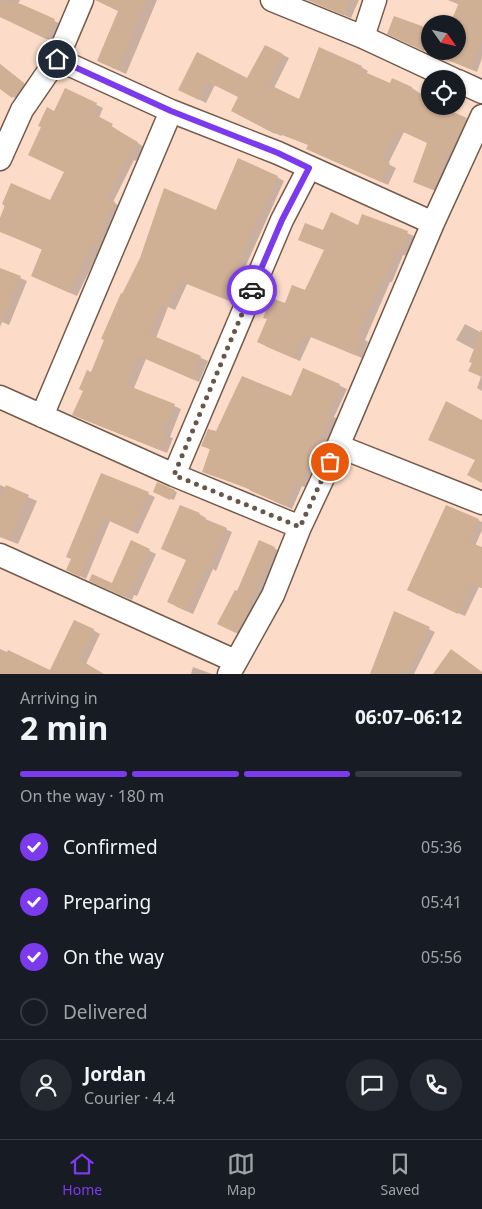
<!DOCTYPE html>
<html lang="en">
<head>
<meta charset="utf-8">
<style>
  :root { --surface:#171b24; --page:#242831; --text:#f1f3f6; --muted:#9ea1a6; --line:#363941; --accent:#7c3aed }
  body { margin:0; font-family:"Noto Sans",sans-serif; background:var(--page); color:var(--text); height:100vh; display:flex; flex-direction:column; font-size:19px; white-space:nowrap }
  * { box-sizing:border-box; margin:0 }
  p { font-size:16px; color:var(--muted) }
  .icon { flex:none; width:28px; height:28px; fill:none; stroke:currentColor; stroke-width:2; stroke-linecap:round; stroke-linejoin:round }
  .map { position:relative; height:674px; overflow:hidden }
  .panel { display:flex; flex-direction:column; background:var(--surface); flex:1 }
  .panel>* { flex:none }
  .needle { width:32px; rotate:124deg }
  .controls { position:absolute; left:421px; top:15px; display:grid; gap:10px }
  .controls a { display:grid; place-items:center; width:45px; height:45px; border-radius:50%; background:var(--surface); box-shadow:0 1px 4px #0004; font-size:25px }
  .pin { position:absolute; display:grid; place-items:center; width:42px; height:42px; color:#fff; margin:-21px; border:2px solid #fff; border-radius:50%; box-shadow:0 1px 5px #0007 }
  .courier { position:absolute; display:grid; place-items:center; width:50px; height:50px; margin:-25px; border:4px solid #7c3aed; border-radius:50%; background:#fff; color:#222; box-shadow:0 1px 6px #0007 }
  .overview em { font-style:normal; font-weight:700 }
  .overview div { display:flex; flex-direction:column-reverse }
  .overview { display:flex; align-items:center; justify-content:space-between; height:85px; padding:0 20px }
  h1 { font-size:32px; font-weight:700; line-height:38px }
  .bar { display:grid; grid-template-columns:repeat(4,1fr); gap:8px 5px; align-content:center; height:60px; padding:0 20px }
  .bar i { height:6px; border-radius:4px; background:var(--line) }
  .bar .on { background:var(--accent) }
  .bar p { grid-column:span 4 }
  .line { display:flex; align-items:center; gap:12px; padding:0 20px; border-top:1px solid var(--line) }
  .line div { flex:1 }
  .round { display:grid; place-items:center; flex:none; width:52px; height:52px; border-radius:26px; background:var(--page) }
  ol { padding:0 20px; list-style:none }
  li { display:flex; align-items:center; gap:15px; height:55px }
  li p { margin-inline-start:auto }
  li .icon { padding:5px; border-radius:50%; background:var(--accent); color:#fff; stroke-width:4 }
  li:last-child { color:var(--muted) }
  li i { width:28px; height:28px; border:2px solid var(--line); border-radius:50% }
  .tab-bar { display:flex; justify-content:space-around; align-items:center; height:70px; border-top:1px solid var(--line); background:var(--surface); font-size:14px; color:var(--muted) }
  .tab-bar a { display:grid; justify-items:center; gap:2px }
  .tab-bar .on { color:var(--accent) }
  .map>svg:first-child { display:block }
  .shadow { fill:#0003 }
  .building { fill:#d0b094 }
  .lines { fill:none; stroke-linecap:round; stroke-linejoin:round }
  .minor-casing { stroke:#765a49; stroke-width:25 }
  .minor { stroke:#fff; stroke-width:22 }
  .done { stroke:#68564b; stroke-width:5; stroke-dasharray:0 9 }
  .route { stroke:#7c3aed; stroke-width:6 }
</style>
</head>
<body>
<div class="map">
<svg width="482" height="674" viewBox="0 0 482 674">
  <rect width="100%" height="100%" fill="#fcdbc8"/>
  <path class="shadow" d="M 0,0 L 20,0 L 18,4 L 61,24 L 53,42 L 0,16 Z
    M 96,0 L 157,0 L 126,74 L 107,65 L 119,11 Z
    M 309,0 L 359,0 L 351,18 Z
    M 448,0 L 482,0 L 482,58 L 477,72 L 395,37 L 395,17 L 430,30 L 430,51 L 458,51 L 460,5 Z
    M 266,46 L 289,58 L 274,88 L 300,101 L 319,49 L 361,67 L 368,71 L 366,74 L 391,84 L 393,80 L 412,88 L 418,92 L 417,94 L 430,99 L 430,106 L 444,106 L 443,110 L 472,123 L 439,192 L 414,182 L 429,143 L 404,132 L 388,164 L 396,168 L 388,185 L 314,152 L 309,145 L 282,135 L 281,136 L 239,115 L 239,97 L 215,85 L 206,103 L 186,93 L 198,53 L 247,80 Z
    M 0,64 L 29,87 L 19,101 L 0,87 Z
    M 66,90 L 103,108 L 99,118 L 144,147 L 136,161 L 134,160 L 113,202 L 121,207 L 77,296 L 32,276 L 43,250 L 0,231 L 0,219 L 12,185 L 51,201 L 65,172 L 55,113 Z
    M 277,177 L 284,181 L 238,283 L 232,302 L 187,284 L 175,310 L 168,307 L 156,338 L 208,361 L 199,382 L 146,359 L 134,388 L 181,409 L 170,437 L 173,438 L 167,453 L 81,418 L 91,374 L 216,212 Z
    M 363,215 L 414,236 L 407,256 L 403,255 L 392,282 L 390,282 L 365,340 L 368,342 L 362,358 L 311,337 L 300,361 L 265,346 L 286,305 L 306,292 L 325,250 L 307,243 L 324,232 L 359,226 Z
    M 0,269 L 27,281 L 9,325 L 0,321 Z
    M 465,324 L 482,333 L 482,391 L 477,388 L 481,377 L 473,363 L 475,350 L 456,340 Z
    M 304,369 L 347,389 L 334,417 L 338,419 L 314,468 L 315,469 L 307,488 L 302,486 L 292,509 L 251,490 L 203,471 L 211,450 L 202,445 L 217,433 L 292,397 Z
    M 101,474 L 155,497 L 138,534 L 110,521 L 86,579 L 74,573 Z
    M 0,485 L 37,501 L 18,544 L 0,537 Z
    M 174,491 L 177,492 L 174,500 L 157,493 Z
    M 199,514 L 206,518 L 205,520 L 232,532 L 216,571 L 213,569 L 193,614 L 175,606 L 187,560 L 169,552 Z
    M 478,520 L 482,522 L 482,530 L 475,546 L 482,549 L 482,588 L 479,587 L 465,616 L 415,594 Z
    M 132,542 L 156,554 L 137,596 L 134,595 L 132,600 L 97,584 L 113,585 Z
    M 274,548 L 281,552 L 243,636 L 225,627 Z
    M 394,613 L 435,632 L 414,674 L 371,674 Z
    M 93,630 L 100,634 L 86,664 L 102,674 L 0,674 L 0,649 L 50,672 Z
    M 193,667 L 212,674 L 191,674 Z"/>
  <path class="building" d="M 0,0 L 21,4 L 55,19 L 46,39 L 0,17 Z
    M 95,0 L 147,0 L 117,70 L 97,61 L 118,11 Z
    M 307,0 L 349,0 L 343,15 Z
    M 460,0 L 482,0 L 482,39 L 470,69 L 427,52 L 458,51 L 458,24 L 450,24 Z
    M 394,16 L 430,29 L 424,51 L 387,34 Z
    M 265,45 L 283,54 L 268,84 L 299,99 L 319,47 L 362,66 L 360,70 L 390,83 L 392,78 L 412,87 L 411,89 L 430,98 L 430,106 L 439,106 L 467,118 L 450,154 L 447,153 L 433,190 L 413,182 L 427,143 L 397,129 L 382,160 L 390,163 L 381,182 L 306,149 L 308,145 L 276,132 L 275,134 L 231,111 L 238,97 L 208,82 L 199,100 L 178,90 L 197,52 L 247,78 Z
    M 0,64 L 24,83 L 12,98 L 0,89 Z
    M 65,88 L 97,103 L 92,113 L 113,124 L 111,127 L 138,142 L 129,159 L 127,157 L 107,198 L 115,202 L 102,227 L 104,229 L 96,244 L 93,243 L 70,293 L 31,276 L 42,249 L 0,232 L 0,218 L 5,206 L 2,204 L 11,183 L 50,200 L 64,172 L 28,155 L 41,127 L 38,126 L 47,107 L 54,111 Z
    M 238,158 L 278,176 L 231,279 L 225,299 L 180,281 L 168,307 L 161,304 L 149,334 L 201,356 L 192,379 L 139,356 L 126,385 L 175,404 L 163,432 L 166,433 L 160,450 L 72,415 L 83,391 L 79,389 L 87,370 L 91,372 L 104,340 L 101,339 L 121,293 L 122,294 L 140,258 L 164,188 L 216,210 Z
    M 331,212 L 358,225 L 362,214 L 408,231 L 400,253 L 396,252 L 385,280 L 382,279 L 358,335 L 362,337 L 355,355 L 304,334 L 293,358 L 257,342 L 267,319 L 263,318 L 271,298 L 285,303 L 292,285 L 305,290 L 324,250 L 298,240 L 305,223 L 323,230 Z
    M 0,268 L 21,276 L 0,327 Z
    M 481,330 L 482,330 L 482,377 L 468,371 L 472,363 L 469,362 Z
    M 303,368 L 340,384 L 328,413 L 331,414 L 323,435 L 321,434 L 300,485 L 295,483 L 285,506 L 249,490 L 250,489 L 202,472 L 210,449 L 201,446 L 208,429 L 216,431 L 242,376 L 291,396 Z
    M 446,401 L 482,420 L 482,483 L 467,475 L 475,460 L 428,440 Z
    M 101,473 L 149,492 L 132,531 L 103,518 L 80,577 L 66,570 L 71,559 L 66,557 Z
    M 157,482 L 175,490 L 170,500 L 153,492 Z
    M 6,485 L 29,495 L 9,540 L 0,536 L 0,500 Z
    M 180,505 L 200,513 L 198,516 L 227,528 L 209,568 L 206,567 L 186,611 L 167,602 L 186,560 L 161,549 Z
    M 446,505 L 479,519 L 469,542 L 482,547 L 482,588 L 472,584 L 458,614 L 407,590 Z
    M 131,540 L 150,549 L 130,593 L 127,592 L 125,597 L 89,581 L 92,574 L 112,583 Z
    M 259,540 L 275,547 L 236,633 L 217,624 L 235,590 L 237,591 Z
    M 394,611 L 430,627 L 406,674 L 370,674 Z
    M 74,620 L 94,629 L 79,659 L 104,674 L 0,674 L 0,650 L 7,652 L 8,650 L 50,670 Z
    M 451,649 L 482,672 L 482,674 L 433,674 Z"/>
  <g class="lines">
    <defs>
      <path id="minor" d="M 272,0 L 363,37 L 453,79
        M 363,37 L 375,0
        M 57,59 L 171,111 L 278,153 L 433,223 L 338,446 L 300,527 L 273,595 L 229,674
        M 458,81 L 482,92
        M 0,159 L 22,110 L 57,59 L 82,0
        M 433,223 L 482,116
        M 0,397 L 174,475
        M 42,416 L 171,111
        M 338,446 L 482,503
        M 300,527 L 174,475 L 282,220 L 309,168
        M 0,555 L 235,661"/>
    </defs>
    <use href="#minor" class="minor-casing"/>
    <use href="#minor" class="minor"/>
  </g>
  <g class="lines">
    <path class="done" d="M 252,290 L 174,475 L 300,527 L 330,462"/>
    <path class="route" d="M 57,59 L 171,111 L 278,153 L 309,168 L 282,220 L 252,290"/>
  </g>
</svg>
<div class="controls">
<a><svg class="needle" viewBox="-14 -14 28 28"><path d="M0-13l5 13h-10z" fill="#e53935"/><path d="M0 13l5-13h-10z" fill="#9ea1a6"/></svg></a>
<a><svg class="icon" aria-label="locate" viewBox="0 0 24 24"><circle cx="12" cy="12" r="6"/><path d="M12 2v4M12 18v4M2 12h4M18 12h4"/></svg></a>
</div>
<div class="pin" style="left:330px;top:462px;background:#ea580c"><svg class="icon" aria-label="bag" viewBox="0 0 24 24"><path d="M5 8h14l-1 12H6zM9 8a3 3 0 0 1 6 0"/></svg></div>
<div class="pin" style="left:57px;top:59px;background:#1f2937"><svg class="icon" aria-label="home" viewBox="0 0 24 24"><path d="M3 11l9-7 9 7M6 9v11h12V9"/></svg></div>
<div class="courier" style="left:252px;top:290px"><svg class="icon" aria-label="car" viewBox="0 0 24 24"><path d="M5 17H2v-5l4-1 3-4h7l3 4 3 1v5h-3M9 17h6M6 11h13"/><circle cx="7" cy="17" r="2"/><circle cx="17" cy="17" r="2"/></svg></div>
</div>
<section class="panel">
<div class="overview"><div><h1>2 min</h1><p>Arriving in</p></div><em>06:07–06:12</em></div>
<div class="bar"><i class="on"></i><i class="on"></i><i class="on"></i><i></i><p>On the way · 180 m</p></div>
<ol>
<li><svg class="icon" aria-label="check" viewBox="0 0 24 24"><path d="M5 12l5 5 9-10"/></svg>Confirmed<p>05:36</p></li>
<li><svg class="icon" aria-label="check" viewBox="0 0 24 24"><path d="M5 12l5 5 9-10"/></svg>Preparing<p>05:41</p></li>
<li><svg class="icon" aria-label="check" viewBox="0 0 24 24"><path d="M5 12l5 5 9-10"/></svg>On the way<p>05:56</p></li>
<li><i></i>Delivered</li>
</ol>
<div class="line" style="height:90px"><a class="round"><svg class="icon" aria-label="person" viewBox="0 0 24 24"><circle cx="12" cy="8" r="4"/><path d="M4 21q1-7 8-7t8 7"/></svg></a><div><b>Jordan</b><p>Courier · 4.4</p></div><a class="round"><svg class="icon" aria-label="chat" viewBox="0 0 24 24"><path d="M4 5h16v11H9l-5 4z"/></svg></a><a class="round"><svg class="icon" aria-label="phone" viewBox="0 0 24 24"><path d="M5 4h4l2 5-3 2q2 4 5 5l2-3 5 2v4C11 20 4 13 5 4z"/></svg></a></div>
</section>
<nav class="tab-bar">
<a class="on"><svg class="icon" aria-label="home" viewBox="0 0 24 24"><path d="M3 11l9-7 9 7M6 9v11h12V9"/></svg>Home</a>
<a><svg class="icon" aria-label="map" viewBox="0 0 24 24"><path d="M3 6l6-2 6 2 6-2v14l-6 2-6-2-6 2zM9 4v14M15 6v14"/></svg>Map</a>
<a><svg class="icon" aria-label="saved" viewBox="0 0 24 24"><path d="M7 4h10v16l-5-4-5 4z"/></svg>Saved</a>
</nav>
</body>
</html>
